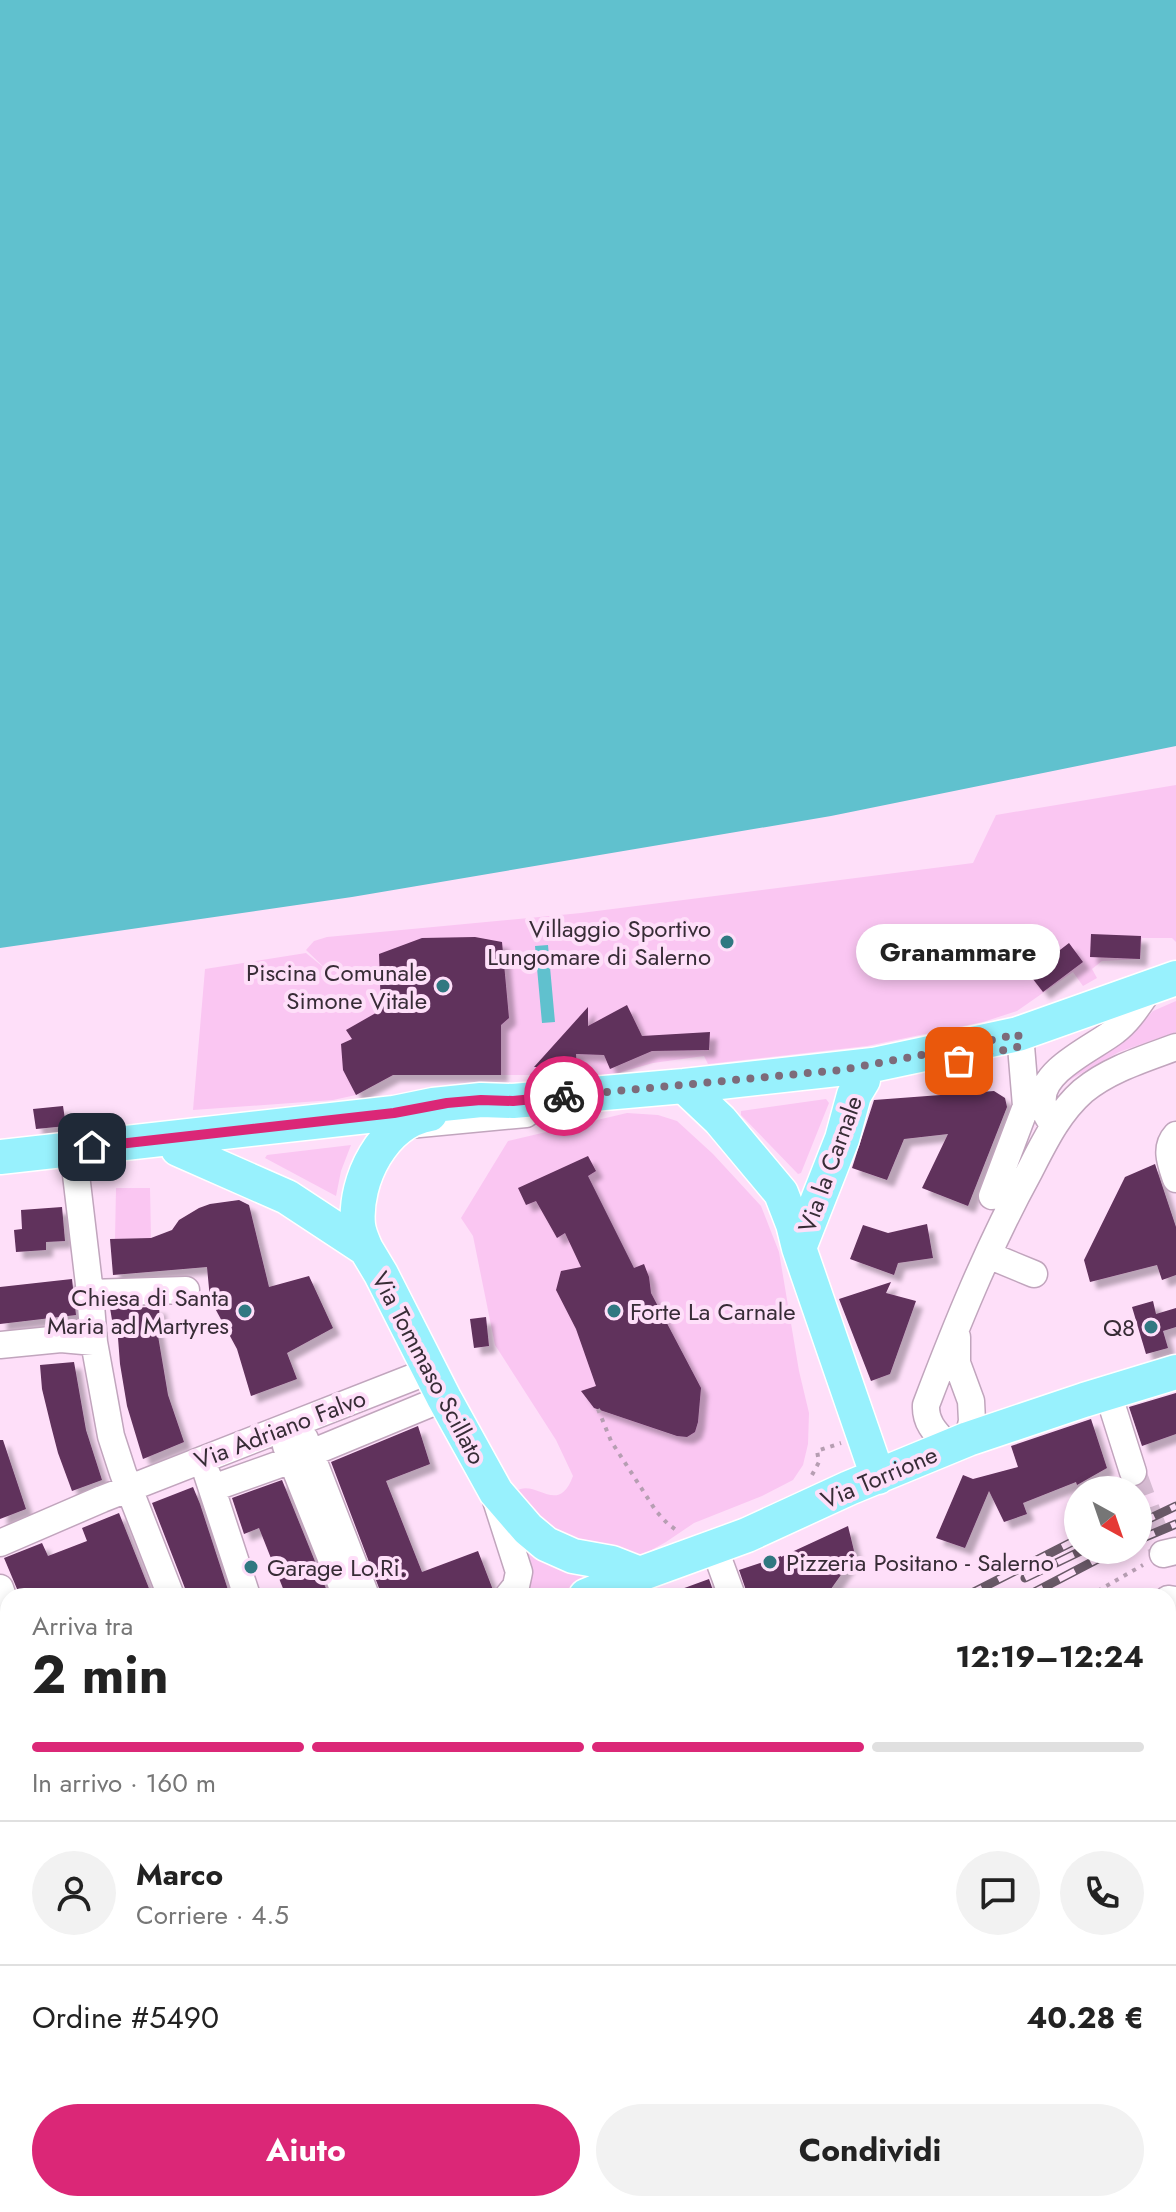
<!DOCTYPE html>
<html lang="it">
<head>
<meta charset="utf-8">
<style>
  :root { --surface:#fff; --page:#f2f2f2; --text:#222; --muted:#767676; --line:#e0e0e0; --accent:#db2777 }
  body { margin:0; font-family:Jost,sans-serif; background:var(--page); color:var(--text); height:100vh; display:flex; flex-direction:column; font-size:30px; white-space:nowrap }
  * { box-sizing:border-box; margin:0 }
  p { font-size:26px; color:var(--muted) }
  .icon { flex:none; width:44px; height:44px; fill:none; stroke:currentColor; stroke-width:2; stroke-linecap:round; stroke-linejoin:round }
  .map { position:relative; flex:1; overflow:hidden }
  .panel { position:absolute; left:0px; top:1588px; width:1176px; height:624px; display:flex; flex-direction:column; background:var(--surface); border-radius:24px 24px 0 0; box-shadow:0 4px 12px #0003 }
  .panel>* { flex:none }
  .needle { width:52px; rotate:140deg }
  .tools { position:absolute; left:1064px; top:1476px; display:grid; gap:16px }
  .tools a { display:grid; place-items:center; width:88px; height:88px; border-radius:50%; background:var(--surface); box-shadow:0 4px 12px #0003; font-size:40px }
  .pin { position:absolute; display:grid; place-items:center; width:68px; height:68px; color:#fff; margin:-34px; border-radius:16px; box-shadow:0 4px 12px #0006 }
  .courier { position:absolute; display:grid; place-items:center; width:80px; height:80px; margin:-40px; border:6px solid #db2777; border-radius:50%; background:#fff; color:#222; box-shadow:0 2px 10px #0007 }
  .bubble { position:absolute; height:56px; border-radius:28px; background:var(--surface); box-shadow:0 4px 12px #0003; font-size:26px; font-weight:700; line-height:56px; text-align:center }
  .head em { font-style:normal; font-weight:700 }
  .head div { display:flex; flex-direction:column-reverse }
  .head { display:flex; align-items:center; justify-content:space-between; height:136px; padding:0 32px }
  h1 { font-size:52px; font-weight:700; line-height:60px }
  .bar { display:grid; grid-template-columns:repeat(4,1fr); gap:12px 8px; align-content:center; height:96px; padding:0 32px }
  .bar i { height:10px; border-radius:6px; background:var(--line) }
  .bar .selected { background:var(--accent) }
  .bar p { grid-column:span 4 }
  .line { display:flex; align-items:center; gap:20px; padding:0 32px; border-top:2px solid var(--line) }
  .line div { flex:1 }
  .round { display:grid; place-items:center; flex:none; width:84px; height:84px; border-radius:42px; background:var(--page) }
  .cta { display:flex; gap:16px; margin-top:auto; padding:16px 32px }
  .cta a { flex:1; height:92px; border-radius:48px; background:var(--accent); color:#fff; font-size:32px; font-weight:700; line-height:92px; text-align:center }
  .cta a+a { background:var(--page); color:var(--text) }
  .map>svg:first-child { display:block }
  .green { fill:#fac6f2 }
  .water { fill:#60c1ce }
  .building { fill:#60305b; filter:url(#shadow) }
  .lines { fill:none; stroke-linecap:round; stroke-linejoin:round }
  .minor-tunnel { stroke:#d6bbd2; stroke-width:26; stroke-dasharray:26 13; stroke-linecap:butt }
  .minor-casing { stroke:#c1a5bd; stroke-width:29 }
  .major-casing { stroke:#fff; stroke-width:37 }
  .path { stroke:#b69eb2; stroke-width:4; stroke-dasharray:4 6; stroke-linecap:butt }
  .minor { stroke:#fff; stroke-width:26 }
  .major { stroke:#98f1fd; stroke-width:34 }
  .rail-casing { stroke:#695967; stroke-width:9 }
  .rail { stroke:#fedff9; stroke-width:6; stroke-dasharray:18; stroke-linecap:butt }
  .done { stroke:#7d6b7a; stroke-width:8; stroke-dasharray:0 14.4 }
  .route { stroke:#db2777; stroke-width:10 }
  .poi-dot { fill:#307881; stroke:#fedff9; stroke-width:3 }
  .labels { text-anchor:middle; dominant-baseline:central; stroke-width:8; stroke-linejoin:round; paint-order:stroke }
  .poi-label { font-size:24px; fill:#372c36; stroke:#fedff9; text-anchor:end }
  .street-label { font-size:24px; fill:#372c36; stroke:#fedff9 }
</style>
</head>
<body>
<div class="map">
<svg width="1176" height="2212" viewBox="0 0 1176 2212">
  <defs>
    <filter id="shadow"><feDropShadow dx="7" dy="7" stdDeviation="2" flood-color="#0004"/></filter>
  </defs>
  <rect width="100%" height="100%" fill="#fedff9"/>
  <path class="green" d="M 1176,785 L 1176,942 L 1172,938 L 1142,938 L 1140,959 L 1102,961 L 1092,969 L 1097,978 L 1083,986 L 1073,972 L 1017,1011 L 983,1022 L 867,1046 L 708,1064 L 704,1056 L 653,1063 L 611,1075 L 393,1075 L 356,1095 L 333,1100 L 193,1110 L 205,969 L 306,953 L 328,971 L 306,950 L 314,941 L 327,937 L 581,913 L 973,863 L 996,815 Z
    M 1176,1001 L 1176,1032 L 1119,1052 L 1066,1082 L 1062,1078 L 1135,1031 L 1153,1011 Z
    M 826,1099 L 829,1103 L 801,1173 L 798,1174 L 741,1115 L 741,1111 Z
    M 627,1113 L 658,1115 L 677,1121 L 713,1154 L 761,1206 L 779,1252 L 799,1371 L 809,1413 L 808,1444 L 803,1465 L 793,1480 L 762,1496 L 694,1523 L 666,1542 L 637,1558 L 546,1535 L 516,1491 C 536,1478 558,1517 573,1476 L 556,1440 L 495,1345 L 473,1236 L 461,1218 L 508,1141 Z
    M 351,1145 L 341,1171 L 336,1196 L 265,1158 L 267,1155 Z
    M 116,1188 L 150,1188 L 151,1238 L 115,1239 Z
    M 521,1535 L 602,1577 L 555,1596 L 516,1596 Z
    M 1168,1829 L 1176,1830 L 1176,1913 L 1168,1911 Z
    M 214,2204 L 333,2204 L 331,2212 L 203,2212 Z
    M 456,2204 L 540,2204 L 538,2212 L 456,2212 Z"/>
  <path class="water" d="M 0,0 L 1176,0 L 1176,746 L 831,816 L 352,897 L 0,948 Z
    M 548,945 L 555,1022 L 542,1023 L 535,946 Z"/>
  <path class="building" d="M 1091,934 L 1141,936 L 1140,959 L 1090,957 Z
    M 475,937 L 502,942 L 509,1018 L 501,1025 L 501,1075 L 393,1075 L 356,1095 L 343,1070 L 341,1044 L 352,1039 L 346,1030 L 381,1010 L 379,954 L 422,938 Z
    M 1069,943 L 1083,962 L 1043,992 L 1029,974 Z
    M 627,1005 L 642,1036 L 710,1032 L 709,1050 L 652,1051 L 610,1069 L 604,1055 L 576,1054 L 577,1067 L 534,1067 L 588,1007 L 588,1026 Z
    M 994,1091 L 1005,1098 L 1007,1107 L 968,1206 L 922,1188 L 948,1134 L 904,1139 L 887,1180 L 852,1168 L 874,1100 Z
    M 63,1106 L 66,1126 L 36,1129 L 33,1109 Z
    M 588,1156 L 596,1171 L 588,1176 L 634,1268 L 644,1264 L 649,1277 L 651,1293 L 701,1388 L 698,1422 L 695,1432 L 687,1437 L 677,1436 L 594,1408 L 581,1391 L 596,1386 L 576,1329 L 556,1290 L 561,1271 L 581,1267 L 565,1233 L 557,1238 L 536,1201 L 526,1205 L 518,1188 Z
    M 1155,1164 L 1176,1227 L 1176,1275 L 1162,1280 L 1157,1265 L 1090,1282 L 1084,1260 L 1125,1177 Z
    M 239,1200 L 249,1205 L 269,1287 L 309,1276 L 333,1328 L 287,1353 L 297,1379 L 251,1396 L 237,1349 L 210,1299 L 207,1267 L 113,1275 L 110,1239 L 151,1238 L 172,1230 L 179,1220 L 199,1208 L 210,1204 Z
    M 62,1207 L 65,1241 L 46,1242 L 46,1250 L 16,1252 L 14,1230 L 22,1229 L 21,1210 Z
    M 927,1224 L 933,1258 L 898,1263 L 894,1275 L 850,1259 L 863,1225 L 888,1233 Z
    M 72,1279 L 76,1315 L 0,1324 L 0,1287 Z
    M 891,1282 L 886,1293 L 916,1301 L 890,1374 L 871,1381 L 839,1299 Z
    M 1153,1301 L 1156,1314 L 1176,1308 L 1176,1327 L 1163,1331 L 1168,1348 L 1146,1354 L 1132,1307 Z
    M 159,1307 L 160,1322 L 156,1324 L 168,1395 L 184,1442 L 143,1459 L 127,1406 L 120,1364 L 117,1325 L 113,1326 L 110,1308 Z
    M 486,1317 L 489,1346 L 474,1348 L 470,1319 Z
    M 74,1362 L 86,1430 L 102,1480 L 72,1491 L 58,1453 L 51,1426 L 42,1389 L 40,1365 Z
    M 1176,1393 L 1176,1434 L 1142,1446 L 1129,1407 Z
    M 1091,1419 L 1107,1468 L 1077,1485 L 1076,1482 L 1023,1503 L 1027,1514 L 1004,1522 L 989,1491 L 965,1548 L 936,1538 L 963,1475 L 973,1479 L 1018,1467 L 1011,1446 Z
    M 418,1426 L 430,1464 L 386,1481 L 422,1572 L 478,1551 L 493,1590 L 480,1596 L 382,1596 L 331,1462 Z
    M 0,1440 L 3,1440 L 26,1509 L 0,1519 Z
    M 282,1480 L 329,1596 L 286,1596 L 259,1528 L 244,1534 L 232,1498 Z
    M 193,1487 L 200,1504 L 230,1596 L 188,1596 L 152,1503 Z
    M 119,1513 L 152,1596 L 20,1596 L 4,1558 L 42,1543 L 48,1556 L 87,1541 L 82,1528 Z
    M 848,1526 L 855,1555 L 826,1596 L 748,1596 L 739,1570 L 781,1556 L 781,1557 Z
    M 709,1579 L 715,1596 L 668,1596 L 668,1594 Z"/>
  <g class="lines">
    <path class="minor-tunnel" d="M 1133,1472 L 1163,1554"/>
    <defs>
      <path id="minor" d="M 409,1125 L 526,1114
        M 1054,1126 C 1049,1119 1044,1112 1043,1103 C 1038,1071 1095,1047 1115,1031 C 1130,1020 1140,1002 1151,987
        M 1176,1135 C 1164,1148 1171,1164 1176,1179
        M 73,1149 L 90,1293 L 94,1342 L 111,1436 L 123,1473 L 171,1596
        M 992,1196 L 1026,1106 L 1021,1046 L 1018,1034
        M 988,1255 L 1034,1274
        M 90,1293 L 186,1290
        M 957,1337 L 957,1363 L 971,1401 L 972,1421 L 968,1439
        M 0,1345 L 61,1339 L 94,1342
        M 1108,1393 L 1133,1472
        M 305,1439 L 366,1596
        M 286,1446 L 346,1596
        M 949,1447 C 937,1434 925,1424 926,1405 C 956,1326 988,1247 1029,1172 C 1044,1143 1058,1113 1083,1091 C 1110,1069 1144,1059 1176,1047
        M 207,1474 L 247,1596
        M 213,1488 L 311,1453 L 444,1398
        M 494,1494 L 519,1572 L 516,1586 L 508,1596
        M 0,1543 L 102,1499 L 429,1371
        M 714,1547 L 732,1596
        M 1163,1554 L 1176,1551
        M 0,1588 L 8,1611
        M 1168,1599 L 1176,1600
        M 1168,1736 L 1176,1739
        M 0,1801 L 8,1800
        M 1168,1926 L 1176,1929
        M 1168,2018 L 1176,2022
        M 1168,2146 L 1176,2150
        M 1014,2204 L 1016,2212
        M 0,2206 L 8,2168
        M 434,2212 L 436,2204
        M 567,2212 L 569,2204
        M 640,2212 L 642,2204
        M 826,2212 L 827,2204
        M 892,2212 L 894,2204
        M 972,2212 L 973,2204"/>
      <path id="major" d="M 863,1080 L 854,1095 L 842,1139 L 799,1248 L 878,1477
        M 684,1086 L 720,1120 L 781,1193 L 793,1224 L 799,1248
        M 178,1149 L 287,1197 L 366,1249 L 381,1274 L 444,1398 L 496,1492 L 528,1529 L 546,1544 L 573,1556 L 612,1563 L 640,1574
        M 0,1157 L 394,1113 L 433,1105 L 481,1100 L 513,1101 L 684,1086 L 873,1065 L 1018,1034 L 1176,978
        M 366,1249 C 363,1242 359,1234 358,1225 C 354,1180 383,1122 430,1114
        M 586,1596 L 640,1574 L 747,1535 L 849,1488 L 968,1439 L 1084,1400 L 1176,1372
        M 0,1739 L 8,1737"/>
    </defs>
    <use href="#minor" class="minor-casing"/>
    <use href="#major" class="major-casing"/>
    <path class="path" d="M 598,1409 L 611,1441 L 656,1511 L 667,1523 L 676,1530 L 680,1530
      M 812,1475 L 819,1462 L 817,1451 L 841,1443
      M 1089,1596 L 1143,1565
      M 0,1906 L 8,1906"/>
    <use href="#minor" class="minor"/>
    <use href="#major" class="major"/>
    <defs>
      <path id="rail" d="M 1138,1524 L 1176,1506
        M 1138,1540 L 1176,1524
        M 1025,1578 L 1083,1550
        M 966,1596 L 1078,1539
        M 1027,1596 L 1115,1550
        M 146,2212 L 158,2204
        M 194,2212 L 206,2204"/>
    </defs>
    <use href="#rail" class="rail-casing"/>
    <use href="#rail" class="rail"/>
  </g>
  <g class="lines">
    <path class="done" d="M 564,1096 L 841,1070 L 949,1050 L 1018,1034 L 1021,1046 L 959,1061"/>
    <path class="route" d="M 92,1147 L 394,1113 L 447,1103 L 481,1100 L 513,1101 L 564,1096"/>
  </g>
  <g class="poi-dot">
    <circle cx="727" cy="942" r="8"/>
    <circle cx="443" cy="986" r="8"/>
    <circle cx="245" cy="1311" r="8"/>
    <circle cx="614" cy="1311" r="8"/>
    <circle cx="1151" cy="1327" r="8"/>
    <circle cx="770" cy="1562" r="8"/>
    <circle cx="251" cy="1567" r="8"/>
  </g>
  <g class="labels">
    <g class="poi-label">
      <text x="711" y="928">Villaggio Sportivo<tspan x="711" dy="28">Lungomare di Salerno</tspan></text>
      <text x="427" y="972">Piscina Comunale<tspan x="427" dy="28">Simone Vitale</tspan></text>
      <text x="229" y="1297">Chiesa di Santa<tspan x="229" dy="28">Maria ad Martyres</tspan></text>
      <text x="630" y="1311" text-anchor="start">Forte La Carnale</text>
      <text x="1135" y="1327">Q8</text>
      <text x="786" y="1562" text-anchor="start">Pizzeria Positano - Salerno</text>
      <text x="267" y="1567" text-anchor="start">Garage Lo.Ri.</text>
    </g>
    <g class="street-label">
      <text transform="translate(830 1164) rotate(-70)">Via la Carnale</text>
      <text transform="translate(429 1368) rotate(62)">Via Tommaso Scillato</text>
      <text transform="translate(280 1429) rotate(-21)">Via Adriano Falvo</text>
      <text transform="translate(879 1477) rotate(-23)">Via Torrione</text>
    </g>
  </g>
</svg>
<div class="tools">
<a><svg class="needle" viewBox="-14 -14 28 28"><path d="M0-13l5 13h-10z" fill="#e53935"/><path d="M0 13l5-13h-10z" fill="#767676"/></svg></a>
</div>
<div class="pin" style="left:959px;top:1061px;background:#ea580c"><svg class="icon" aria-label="bag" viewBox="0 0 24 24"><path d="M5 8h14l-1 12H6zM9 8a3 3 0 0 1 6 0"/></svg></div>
<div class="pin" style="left:92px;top:1147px;background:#1f2937"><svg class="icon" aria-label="home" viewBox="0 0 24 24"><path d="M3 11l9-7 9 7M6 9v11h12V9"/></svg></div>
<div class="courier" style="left:564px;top:1096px"><svg class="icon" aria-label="bike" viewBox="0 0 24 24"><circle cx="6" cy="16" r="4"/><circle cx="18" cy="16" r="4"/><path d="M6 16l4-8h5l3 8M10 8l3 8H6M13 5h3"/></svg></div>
<div class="bubble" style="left:856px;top:924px;width:204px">Granammare</div>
<section class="panel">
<div class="head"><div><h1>2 min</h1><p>Arriva tra</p></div><em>12:19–12:24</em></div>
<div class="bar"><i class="selected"></i><i class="selected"></i><i class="selected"></i><i></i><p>In arrivo · 160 m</p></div>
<div class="line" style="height:144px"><a class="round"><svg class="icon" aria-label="person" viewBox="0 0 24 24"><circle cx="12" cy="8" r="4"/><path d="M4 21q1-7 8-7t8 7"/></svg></a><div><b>Marco</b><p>Corriere · 4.5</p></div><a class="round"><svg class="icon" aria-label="chat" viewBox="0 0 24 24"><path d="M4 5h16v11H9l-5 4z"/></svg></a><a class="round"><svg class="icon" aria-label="phone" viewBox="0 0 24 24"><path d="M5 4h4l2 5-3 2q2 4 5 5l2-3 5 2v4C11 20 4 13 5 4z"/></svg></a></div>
<div class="line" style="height:104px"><div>Ordine #5490</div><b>40.28 €</b></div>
<div class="cta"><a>Aiuto</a><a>Condividi</a></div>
</section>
</div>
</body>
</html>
